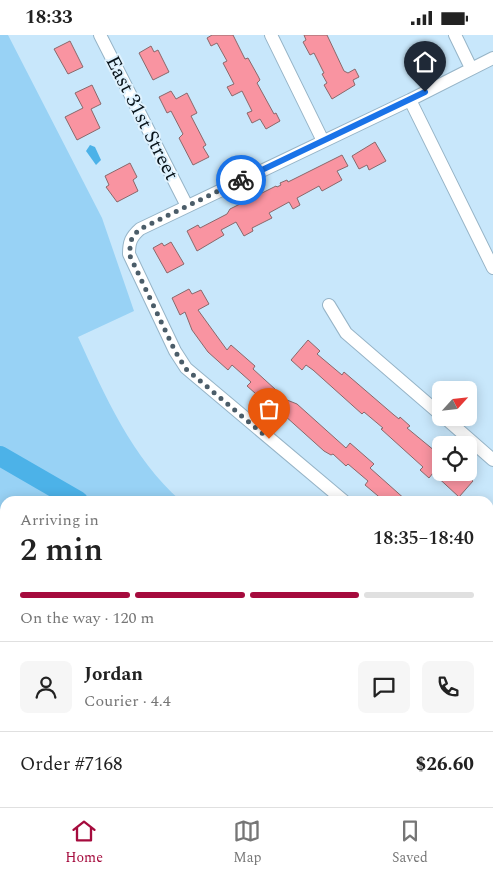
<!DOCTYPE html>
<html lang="en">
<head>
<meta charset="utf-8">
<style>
  :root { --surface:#fff; --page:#f6f6f6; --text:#222; --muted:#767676; --line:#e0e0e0; --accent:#a50b3d }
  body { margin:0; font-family:Spectral,serif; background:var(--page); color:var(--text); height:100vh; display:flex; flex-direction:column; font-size:19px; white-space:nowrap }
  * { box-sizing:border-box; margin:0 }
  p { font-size:16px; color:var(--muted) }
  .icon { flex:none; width:28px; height:28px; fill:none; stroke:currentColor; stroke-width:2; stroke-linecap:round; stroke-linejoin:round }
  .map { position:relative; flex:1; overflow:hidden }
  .side { position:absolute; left:0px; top:461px; width:494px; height:311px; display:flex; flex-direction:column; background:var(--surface); border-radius:15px 15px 0 0; box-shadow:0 2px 12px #0003 }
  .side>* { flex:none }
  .needle { width:32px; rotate:63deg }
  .buttons { position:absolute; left:432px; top:346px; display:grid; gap:10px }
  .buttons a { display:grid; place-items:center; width:45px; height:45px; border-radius:8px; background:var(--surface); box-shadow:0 2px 12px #0003; font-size:25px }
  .pin { position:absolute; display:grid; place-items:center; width:42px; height:42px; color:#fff; margin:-51px -21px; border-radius:50% 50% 50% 0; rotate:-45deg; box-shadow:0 0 5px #0007 }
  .pin .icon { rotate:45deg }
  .courier { position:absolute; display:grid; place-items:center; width:50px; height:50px; margin:-25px; border:4px solid #1a73e8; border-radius:50%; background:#fff; color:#222; box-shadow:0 1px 6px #0007 }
  .summary em { font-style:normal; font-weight:600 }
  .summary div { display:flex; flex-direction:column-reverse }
  .summary { display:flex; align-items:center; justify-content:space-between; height:85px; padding:0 20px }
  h1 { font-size:32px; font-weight:600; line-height:38px }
  .bar { display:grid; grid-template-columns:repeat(4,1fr); gap:8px 5px; align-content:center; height:60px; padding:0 20px }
  .bar i { height:6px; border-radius:4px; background:var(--line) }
  .bar .on { background:var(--accent) }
  .bar p { grid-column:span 4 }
  .line { display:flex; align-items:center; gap:12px; padding:0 20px; border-top:1px solid var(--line) }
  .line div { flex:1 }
  .round { display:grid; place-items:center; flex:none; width:52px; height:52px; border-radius:8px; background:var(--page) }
  .status { display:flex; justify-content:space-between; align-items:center; height:35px; padding:0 25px; background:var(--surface); direction:ltr }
  .status svg { height:14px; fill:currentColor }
  .tab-bar { display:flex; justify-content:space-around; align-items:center; height:70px; border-top:1px solid var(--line); background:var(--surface); font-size:14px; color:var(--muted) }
  .tab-bar a { display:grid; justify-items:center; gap:2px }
  .tab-bar .on { color:var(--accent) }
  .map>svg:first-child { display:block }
  .green { fill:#98d2f5 }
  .water { fill:#4cb2e8 }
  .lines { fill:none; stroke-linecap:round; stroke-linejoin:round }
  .river { stroke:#4cb2e8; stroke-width:20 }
  .building { fill:#f994a1; stroke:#89686b }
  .street-casing { stroke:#96b4c7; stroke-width:14 }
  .secondary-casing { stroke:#96b4c7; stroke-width:18 }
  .path { stroke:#677c8a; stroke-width:2; stroke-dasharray:4 4; stroke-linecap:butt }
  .street { stroke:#fff; stroke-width:12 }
  .secondary { stroke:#fff; stroke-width:16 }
  .done { stroke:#4b5d69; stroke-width:5; stroke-dasharray:0 9 }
  .route { stroke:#1a73e8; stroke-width:6 }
  .labels { text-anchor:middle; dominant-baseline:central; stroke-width:4; stroke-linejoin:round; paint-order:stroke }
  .street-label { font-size:20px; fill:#08131a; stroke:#dff2fe }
</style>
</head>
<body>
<div class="status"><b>18:33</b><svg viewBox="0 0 49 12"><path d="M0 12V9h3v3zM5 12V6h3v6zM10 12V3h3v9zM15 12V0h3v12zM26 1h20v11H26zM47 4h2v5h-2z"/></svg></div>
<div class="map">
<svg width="493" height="772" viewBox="0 0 493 772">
  <rect width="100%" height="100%" fill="#c8e7fb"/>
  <path class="green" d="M 0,0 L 8,0 L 102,183 L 134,276 L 78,302 C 105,361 132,423 181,466 L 5,466 L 5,574 L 0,576 Z
    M 489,696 L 493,700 L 493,772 L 264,772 L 262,768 L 489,768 Z"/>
  <path class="water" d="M 90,110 L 95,112 L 101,125 L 96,130 L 86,116 Z"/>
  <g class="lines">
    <path class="river" d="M 0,421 L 78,466
      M 451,768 L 454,772"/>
  </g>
  <path class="building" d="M 212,0 L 233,0 L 245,24 L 248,23 L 258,41 L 260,45 L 257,48 L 274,79 L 276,78 L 280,86 L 266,94 L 260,84 L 252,88 L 247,78 L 252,76 L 242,56 L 232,61 L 227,52 L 234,49 L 223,28 L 227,26 L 217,8 L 211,11 L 207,3 Z
    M 304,0 L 327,0 L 344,36 L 348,38 L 355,34 L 359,42 L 353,45 L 355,50 L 332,64 L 324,50 L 327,48 L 322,39 L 324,38 L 314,18 L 310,20 L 303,7 L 306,5 Z
    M 70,6 L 83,32 L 68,39 L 54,14 Z
    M 151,11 L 154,17 L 158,15 L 169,37 L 153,45 L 139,18 Z
    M 92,50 L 101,69 L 91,74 L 100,93 L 77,105 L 65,82 L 83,73 L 75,58 Z
    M 171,56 L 176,64 L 187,58 L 197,78 L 191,81 L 206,110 L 203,112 L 209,122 L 193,130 L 179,103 L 183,99 L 171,76 L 167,78 L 159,62 Z
    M 375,107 L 386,126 L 369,135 L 367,130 L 359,134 L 352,121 Z
    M 342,120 L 348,131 L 337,136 L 342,145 L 322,156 L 319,151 L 297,163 L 300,170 L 293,174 L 289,167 L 269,178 L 272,183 L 252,193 L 253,196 L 244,201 L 236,187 L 221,195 L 224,200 L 197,216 L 187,196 L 198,190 L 200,193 L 227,179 L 230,174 L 276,151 L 277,152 L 281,150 L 280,148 L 287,145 L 288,147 Z
    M 130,128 L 137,142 L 133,145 L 138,156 L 117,167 L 106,152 L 109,150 L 105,141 Z
    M 171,207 L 184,229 L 167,238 L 153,213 L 162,208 L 164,211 Z
    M 189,254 L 192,259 L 201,255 L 209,269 L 198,275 L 227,315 L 231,310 L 255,331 L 253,334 L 287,365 L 297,369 L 346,413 L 350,408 L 374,429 L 370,433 L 407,466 L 384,466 L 365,450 L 368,446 L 348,429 L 346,431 L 333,419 L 331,420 L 324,416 L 274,371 L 272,373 L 247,351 L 251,347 L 232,330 L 228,335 L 208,317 L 192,295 L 185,277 L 180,280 L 172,263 Z
    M 308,305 L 320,316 L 317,319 L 342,340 L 344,337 L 394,380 L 399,384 L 400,382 L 410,391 L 407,393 L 441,421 L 441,438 L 464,438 L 473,446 L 459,462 L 433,438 L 429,443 L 420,435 L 423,432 L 381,394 L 383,393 L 364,377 L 362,379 L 313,335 L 306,330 L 302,335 L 291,325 Z"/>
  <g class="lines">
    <defs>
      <path id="street" d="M 100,0 L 187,171
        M 271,0 L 323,106
        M 455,0 L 471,33
        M 410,65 L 493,233
        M 329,270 L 346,298 L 441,380
        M 444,382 L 493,425
        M 344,466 L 186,333 L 175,316 L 129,219 C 129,207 131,202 140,194 L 410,65 L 493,23
        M 261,768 L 263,772"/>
      <path id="secondary" d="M 489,604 L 493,602
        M 145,772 L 154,768"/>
    </defs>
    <use href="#street" class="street-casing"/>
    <use href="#secondary" class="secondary-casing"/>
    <path class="path" d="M 0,489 L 5,493
      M 292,768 L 314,772
      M 368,768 L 371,772
      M 126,772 L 133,769
      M 171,772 L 180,768
      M 318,772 L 329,768"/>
    <use href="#street" class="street"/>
    <use href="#secondary" class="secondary"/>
  </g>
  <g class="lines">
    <path class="done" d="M 241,145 L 140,194 L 132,202 L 129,219 L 175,316 L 186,334 L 269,404"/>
    <path class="route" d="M 241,145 L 425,57"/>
  </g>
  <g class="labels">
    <g class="street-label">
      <text transform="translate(142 83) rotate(63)">East 31st Street</text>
    </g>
  </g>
</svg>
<div class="buttons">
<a><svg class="needle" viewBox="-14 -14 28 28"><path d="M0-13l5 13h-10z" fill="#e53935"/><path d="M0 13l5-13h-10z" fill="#767676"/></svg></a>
<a><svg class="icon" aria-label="locate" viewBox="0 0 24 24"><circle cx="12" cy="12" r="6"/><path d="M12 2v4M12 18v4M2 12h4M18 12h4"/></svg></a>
</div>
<div class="pin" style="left:269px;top:404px;background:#ea580c"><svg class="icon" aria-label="bag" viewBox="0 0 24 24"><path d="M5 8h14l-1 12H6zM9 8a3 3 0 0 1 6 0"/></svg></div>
<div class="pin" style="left:425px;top:57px;background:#1f2937"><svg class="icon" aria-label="home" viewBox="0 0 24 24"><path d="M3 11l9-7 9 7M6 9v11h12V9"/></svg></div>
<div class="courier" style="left:241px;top:145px"><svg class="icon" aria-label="bike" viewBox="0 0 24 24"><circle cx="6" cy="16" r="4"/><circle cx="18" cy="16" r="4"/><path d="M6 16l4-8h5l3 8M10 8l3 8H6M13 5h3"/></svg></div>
<section class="side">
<div class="summary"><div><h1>2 min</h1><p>Arriving in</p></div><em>18:35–18:40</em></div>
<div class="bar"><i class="on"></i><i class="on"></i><i class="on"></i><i></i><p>On the way · 120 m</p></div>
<div class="line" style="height:90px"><a class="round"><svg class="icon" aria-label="person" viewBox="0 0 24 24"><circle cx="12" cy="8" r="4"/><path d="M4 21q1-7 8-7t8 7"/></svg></a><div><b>Jordan</b><p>Courier · 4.4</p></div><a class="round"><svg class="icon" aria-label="chat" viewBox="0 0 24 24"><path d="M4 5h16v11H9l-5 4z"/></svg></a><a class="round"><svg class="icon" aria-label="phone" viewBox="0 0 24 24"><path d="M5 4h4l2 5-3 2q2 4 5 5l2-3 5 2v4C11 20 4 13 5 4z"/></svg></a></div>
<div class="line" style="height:65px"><div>Order #7168</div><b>$26.60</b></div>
</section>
</div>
<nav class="tab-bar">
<a class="on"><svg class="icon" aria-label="home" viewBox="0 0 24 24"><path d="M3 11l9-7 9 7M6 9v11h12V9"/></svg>Home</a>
<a><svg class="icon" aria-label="map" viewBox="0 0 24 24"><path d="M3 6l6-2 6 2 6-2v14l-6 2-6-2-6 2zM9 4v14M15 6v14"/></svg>Map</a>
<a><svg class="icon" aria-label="saved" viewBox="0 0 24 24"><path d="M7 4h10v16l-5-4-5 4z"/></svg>Saved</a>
</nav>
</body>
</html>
